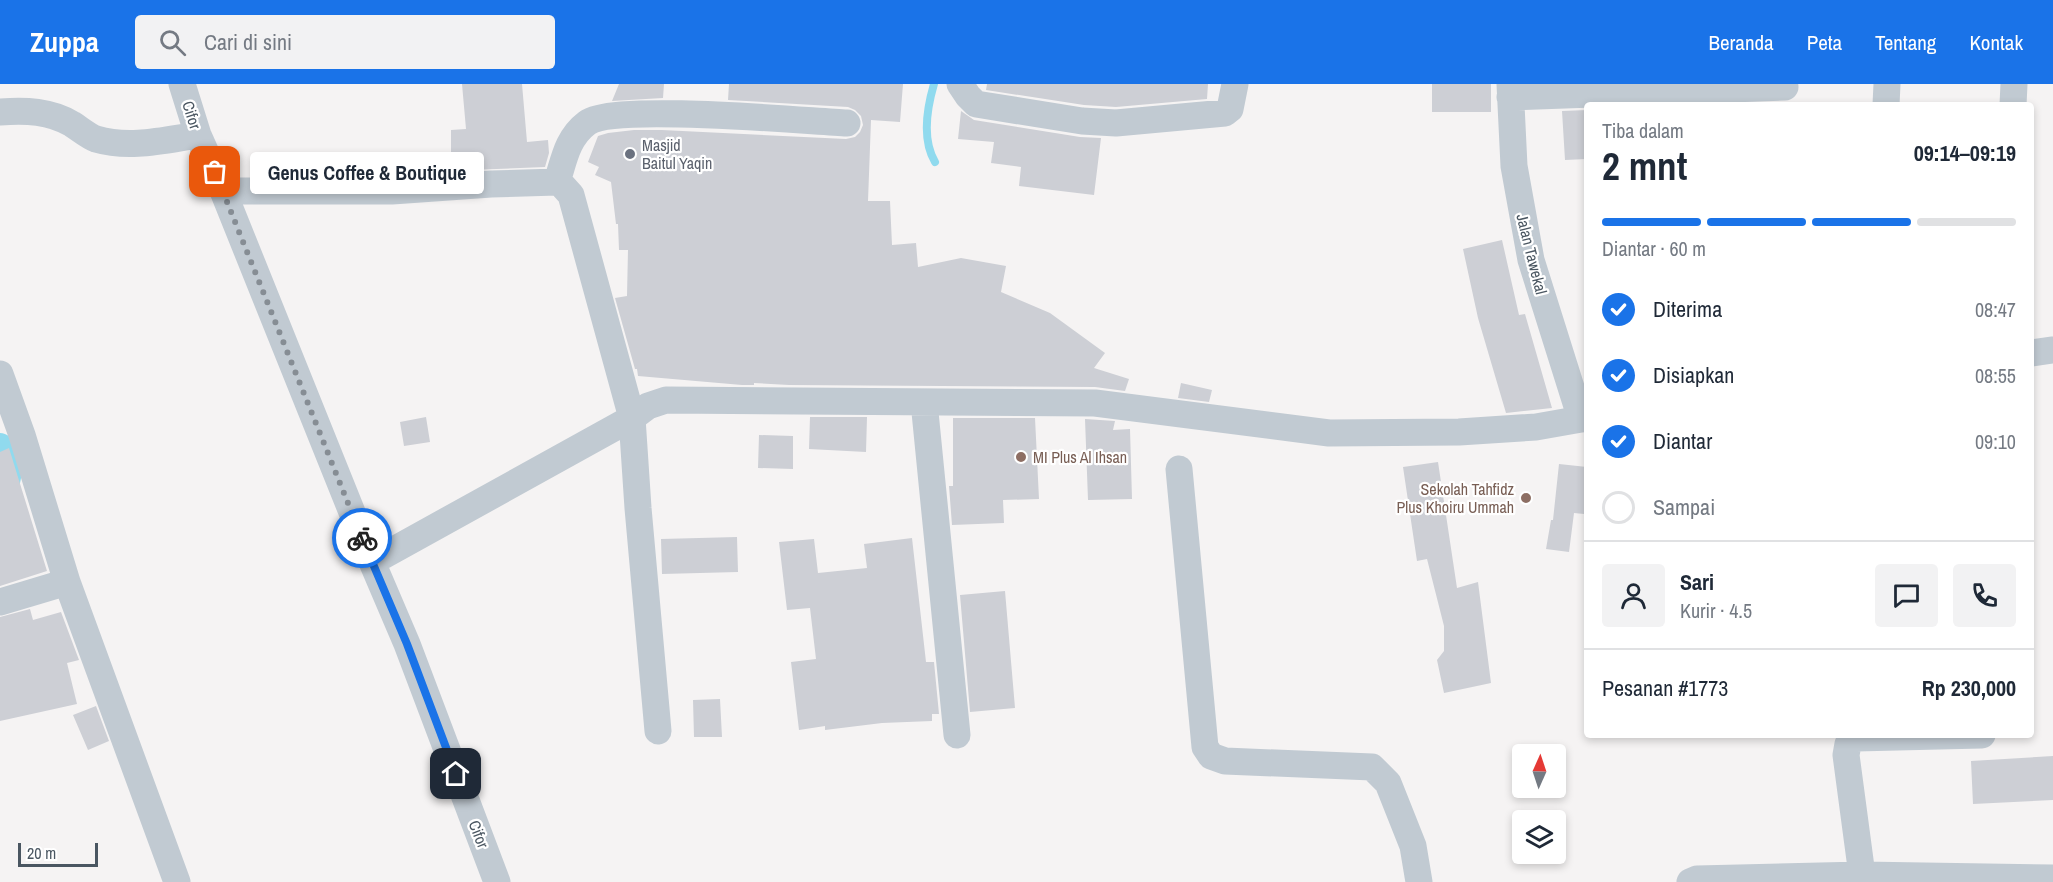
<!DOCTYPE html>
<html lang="id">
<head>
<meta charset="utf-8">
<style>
  :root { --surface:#fff; --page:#f2f2f3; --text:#1f2937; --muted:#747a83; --line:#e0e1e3; --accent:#1a73e8 }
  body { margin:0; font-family:"Archivo Narrow",sans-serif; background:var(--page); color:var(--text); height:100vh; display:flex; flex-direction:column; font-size:22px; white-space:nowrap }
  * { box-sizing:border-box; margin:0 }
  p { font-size:20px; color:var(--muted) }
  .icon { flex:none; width:33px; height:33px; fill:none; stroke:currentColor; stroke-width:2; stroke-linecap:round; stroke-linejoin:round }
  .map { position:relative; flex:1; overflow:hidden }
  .side { position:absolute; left:1584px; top:18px; width:450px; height:636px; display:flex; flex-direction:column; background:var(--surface); border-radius:6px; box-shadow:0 3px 9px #0003 }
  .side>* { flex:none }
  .needle { width:39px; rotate:3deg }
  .tools { position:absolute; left:1512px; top:660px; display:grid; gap:12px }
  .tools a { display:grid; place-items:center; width:54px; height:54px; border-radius:6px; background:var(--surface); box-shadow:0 3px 9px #0003; font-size:30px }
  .scale { position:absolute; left:18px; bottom:15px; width:80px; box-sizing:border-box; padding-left:6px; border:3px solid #4a5661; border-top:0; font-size:16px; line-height:21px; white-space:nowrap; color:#4a5661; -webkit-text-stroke:4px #fff; paint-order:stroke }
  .pin { position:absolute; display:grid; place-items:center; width:51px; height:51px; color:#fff; margin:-26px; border-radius:12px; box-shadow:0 3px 9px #0006 }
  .courier { position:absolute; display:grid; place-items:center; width:60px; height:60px; margin:-30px; border:4px solid #1a73e8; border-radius:50%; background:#fff; color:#222; box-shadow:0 2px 8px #0007 }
  .bubble { position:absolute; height:42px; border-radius:6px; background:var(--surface); box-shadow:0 3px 9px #0003; font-size:20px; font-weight:800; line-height:42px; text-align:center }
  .head em { font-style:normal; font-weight:800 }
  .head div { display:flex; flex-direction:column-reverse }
  .head { display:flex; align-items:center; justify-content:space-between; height:102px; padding:0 18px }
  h1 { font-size:39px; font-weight:800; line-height:45px }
  .bar { display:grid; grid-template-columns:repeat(4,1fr); gap:9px 6px; align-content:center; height:72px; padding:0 18px }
  .bar i { height:8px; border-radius:4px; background:var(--line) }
  .bar .selected { background:var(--accent) }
  .bar p { grid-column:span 4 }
  .line { display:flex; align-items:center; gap:15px; padding:0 18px; border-top:2px solid var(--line) }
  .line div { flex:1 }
  .round { display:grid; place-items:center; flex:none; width:63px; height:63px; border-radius:6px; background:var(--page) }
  ol { padding:0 18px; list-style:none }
  li { display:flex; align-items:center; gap:18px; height:66px }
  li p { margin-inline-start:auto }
  li .icon { padding:6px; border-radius:50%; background:var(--accent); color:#fff; stroke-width:4 }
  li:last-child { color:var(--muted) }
  li i { width:33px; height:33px; border:3px solid var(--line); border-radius:50% }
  header { display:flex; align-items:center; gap:36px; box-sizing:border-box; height:84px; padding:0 30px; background:var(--accent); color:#fff }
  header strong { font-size:28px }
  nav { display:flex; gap:33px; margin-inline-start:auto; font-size:21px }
  .search { width:420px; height:54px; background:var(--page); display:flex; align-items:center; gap:15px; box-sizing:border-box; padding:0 21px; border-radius:6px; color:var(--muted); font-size:22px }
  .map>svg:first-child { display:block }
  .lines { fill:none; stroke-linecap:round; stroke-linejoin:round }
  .stream { stroke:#90daee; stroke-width:8 }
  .canal { stroke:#90daee; stroke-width:28 }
  .building { fill:#cdcfd5 }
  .minor { stroke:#c1cad2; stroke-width:27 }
  .done { stroke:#868d94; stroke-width:6; stroke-dasharray:0 10.8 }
  .route { stroke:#1a73e8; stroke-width:8 }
  .worship-dot { fill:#6b7280; stroke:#fff; stroke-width:2 }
  .education-dot { fill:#8d6e63; stroke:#fff; stroke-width:2 }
  .labels { text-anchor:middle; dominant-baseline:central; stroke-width:4.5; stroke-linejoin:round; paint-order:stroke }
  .street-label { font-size:16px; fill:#4a5661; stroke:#fff }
  .worship-label { font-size:16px; fill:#5b616d; stroke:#fff; text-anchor:start }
  .education-label { font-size:16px; fill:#785e54; stroke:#fff; text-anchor:start }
</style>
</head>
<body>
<header>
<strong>Zuppa</strong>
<div class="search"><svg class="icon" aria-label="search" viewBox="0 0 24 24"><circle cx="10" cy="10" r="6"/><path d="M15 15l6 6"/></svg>Cari di sini</div>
<nav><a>Beranda</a><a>Peta</a><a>Tentang</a><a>Kontak</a></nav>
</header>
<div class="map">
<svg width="2053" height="798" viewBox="0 0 2053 798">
  <rect width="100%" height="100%" fill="#f5f3f3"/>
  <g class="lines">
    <path class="stream" d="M 934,0 C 927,24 922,56 935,78"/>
    <path class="canal" d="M 0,363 L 9,383 L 0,427"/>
  </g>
  <path class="building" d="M 462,0 L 522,0 L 527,58 L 548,56 L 549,69 L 545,83 L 469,86 L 468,69 L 451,70 L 451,46 L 466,45 Z
    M 619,0 L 664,0 L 663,14 L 612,17 Z
    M 729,0 L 903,0 L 900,38 L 871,36 L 868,117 L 890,117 L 892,161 L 916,159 L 918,183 L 961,174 L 1006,182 L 1001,208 L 1050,229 L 1105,269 L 1094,284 L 1129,295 L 1125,307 L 1095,303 L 789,301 L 754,299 L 754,301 L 742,301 L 638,292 L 637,285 L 635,285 L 615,214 L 627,212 L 628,166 L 619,166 L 618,140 L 616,140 L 611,98 L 595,91 L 599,83 L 588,78 L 598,52 L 608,49 L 634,46 L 662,46 L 846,55 L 855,53 L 860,48 L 863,41 L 861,32 L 855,26 L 848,23 L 728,16 Z
    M 987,0 L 1208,0 L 1207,15 L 1116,23 L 1084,21 L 986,6 Z
    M 1432,0 L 1491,0 L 1491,28 L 1432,28 Z
    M 1587,26 L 1587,75 L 1565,76 L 1562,27 Z
    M 961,27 L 974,36 L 1080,53 L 1101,54 L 1094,111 L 1019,102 L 1021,83 L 991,79 L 994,58 L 958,55 Z
    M 1502,156 L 1519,231 L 1525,230 L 1552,324 L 1506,329 L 1478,234 L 1463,165 Z
    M 1181,299 L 1212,306 L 1209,318 L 1178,314 Z
    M 426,333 L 430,358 L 404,362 L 400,338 Z
    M 810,333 L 867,333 L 866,368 L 809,365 Z
    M 953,334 L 1035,334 L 1039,415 L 1003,416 L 1004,439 L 952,441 L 949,402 L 953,402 Z
    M 1085,335 L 1115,337 L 1113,346 L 1130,345 L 1132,415 L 1088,416 Z
    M 759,351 L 793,352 L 793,385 L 758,384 Z
    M 9,364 L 47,487 L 0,502 L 0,368 Z
    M 1438,378 L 1457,504 L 1478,498 L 1491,599 L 1444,609 L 1437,576 L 1444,567 L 1444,542 L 1427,475 L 1417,477 L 1403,383 Z
    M 1559,380 L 1587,383 L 1584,430 L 1574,429 L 1569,468 L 1546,465 L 1551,436 L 1553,436 Z
    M 737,453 L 738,488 L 662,490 L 661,455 Z
    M 912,454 L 926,578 L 934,578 L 939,630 L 932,630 L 932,637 L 882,639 L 825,646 L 825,642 L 799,646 L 791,578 L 816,575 L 810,524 L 787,526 L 779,458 L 814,455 L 818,489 L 867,484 L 864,460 Z
    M 1005,507 L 1015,624 L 970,628 L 960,511 Z
    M 30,525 L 33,536 L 61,528 L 79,576 L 67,579 L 77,620 L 0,637 L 0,533 Z
    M 720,615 L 722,653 L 694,653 L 693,616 Z
    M 96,622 L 109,657 L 88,666 L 73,631 Z
    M 2053,672 L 2053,716 L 1973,720 L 1971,677 Z"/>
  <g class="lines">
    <path class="minor" d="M 182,0 L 198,51 L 223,107 L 372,478 L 407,560 L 497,798
      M 960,0 L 968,12 L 976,20 L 1082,37 L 1116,39 L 1225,29 L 1230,25 L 1235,0
      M 1510,0 L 1514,82 L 1531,176 L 1581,335
      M 1510,13 L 1785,3
      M 1886,21 L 1887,0
      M 2013,21 L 2014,0
      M 0,28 C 26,26 50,27 72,40 C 80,45 88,52 96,55 C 130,65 164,56 198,51
      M 557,98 C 564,76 567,54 587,39 C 614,19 804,37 847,39
      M 223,107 L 392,107 L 491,100 L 557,98 L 562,101 L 571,111 L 632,334 L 648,322 L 666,316 L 1095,319 L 1329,349 L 1459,348 L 1536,343 L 1587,334
      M 2031,269 L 2053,266
      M 0,290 L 22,351 L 67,498 L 177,798
      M 924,318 L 957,651
      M 1179,385 L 1205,663 L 1211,672 L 1225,677 L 1372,683 L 1388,699 L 1413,762 L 1419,798
      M 372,478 L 632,334 L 638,424 L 658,647
      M 0,518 L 67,498
      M 1690,798 L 1697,795 L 1862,791 L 2053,794
      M 1860,798 L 1862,791 L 1846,671 L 1848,660 L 1856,654 L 1982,651"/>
  </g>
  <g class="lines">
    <path class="done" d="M 215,88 L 362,454"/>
    <path class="route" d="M 362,454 L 407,560 L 456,690"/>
  </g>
  <circle class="worship-dot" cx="630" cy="70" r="6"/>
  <g class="education-dot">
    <circle cx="1021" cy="373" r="6"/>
    <circle cx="1526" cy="414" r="6"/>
  </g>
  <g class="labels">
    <g class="street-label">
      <text transform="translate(192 31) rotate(72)">Cifor</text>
      <text transform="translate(1532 170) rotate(76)">Jalan Tawekal</text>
      <text transform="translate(479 750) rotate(69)">Cifor</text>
    </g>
    <g class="worship-label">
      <text x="642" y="61">Masjid<tspan x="642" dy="18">Baitul Yaqin</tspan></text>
    </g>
    <g class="education-label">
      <text x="1033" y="373">MI Plus Al Ihsan</text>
      <text x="1514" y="405" text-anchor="end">Sekolah Tahfidz<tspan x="1514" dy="18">Plus Khoiru Ummah</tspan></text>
    </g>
  </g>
</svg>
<div class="tools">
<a><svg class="needle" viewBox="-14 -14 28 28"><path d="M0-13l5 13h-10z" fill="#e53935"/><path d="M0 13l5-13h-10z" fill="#747a83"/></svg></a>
<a><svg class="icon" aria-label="layers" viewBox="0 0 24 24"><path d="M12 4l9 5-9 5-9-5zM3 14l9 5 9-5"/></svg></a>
</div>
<div class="scale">20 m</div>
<div class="pin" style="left:215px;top:88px;background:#ea580c"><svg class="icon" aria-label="bag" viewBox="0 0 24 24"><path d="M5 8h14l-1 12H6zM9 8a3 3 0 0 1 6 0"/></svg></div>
<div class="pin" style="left:456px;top:690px;background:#1f2937"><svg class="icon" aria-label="home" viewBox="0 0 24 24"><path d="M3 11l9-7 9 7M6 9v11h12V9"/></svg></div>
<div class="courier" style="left:362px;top:454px"><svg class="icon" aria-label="bike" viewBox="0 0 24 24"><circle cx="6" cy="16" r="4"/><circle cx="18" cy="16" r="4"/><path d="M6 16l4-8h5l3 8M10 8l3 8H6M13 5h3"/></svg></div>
<div class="bubble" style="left:250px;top:68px;width:234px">Genus Coffee &amp; Boutique</div>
<section class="side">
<div class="head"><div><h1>2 mnt</h1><p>Tiba dalam</p></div><em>09:14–09:19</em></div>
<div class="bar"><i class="selected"></i><i class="selected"></i><i class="selected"></i><i></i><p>Diantar · 60 m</p></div>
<ol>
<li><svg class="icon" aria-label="check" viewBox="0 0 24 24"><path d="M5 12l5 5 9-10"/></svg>Diterima<p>08:47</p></li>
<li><svg class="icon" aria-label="check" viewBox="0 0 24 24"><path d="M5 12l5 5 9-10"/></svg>Disiapkan<p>08:55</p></li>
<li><svg class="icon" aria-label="check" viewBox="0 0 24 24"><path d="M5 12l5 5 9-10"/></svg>Diantar<p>09:10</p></li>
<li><i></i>Sampai</li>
</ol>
<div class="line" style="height:108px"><a class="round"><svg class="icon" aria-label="person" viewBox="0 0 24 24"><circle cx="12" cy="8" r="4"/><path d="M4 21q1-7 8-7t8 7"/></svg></a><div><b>Sari</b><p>Kurir · 4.5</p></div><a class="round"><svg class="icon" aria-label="chat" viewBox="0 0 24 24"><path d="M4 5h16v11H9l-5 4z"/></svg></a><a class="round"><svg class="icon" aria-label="phone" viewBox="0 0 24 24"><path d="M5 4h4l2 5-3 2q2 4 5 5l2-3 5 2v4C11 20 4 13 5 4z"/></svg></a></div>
<div class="line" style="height:78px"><div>Pesanan #1773</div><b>Rp 230,000</b></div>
</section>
</div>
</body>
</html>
